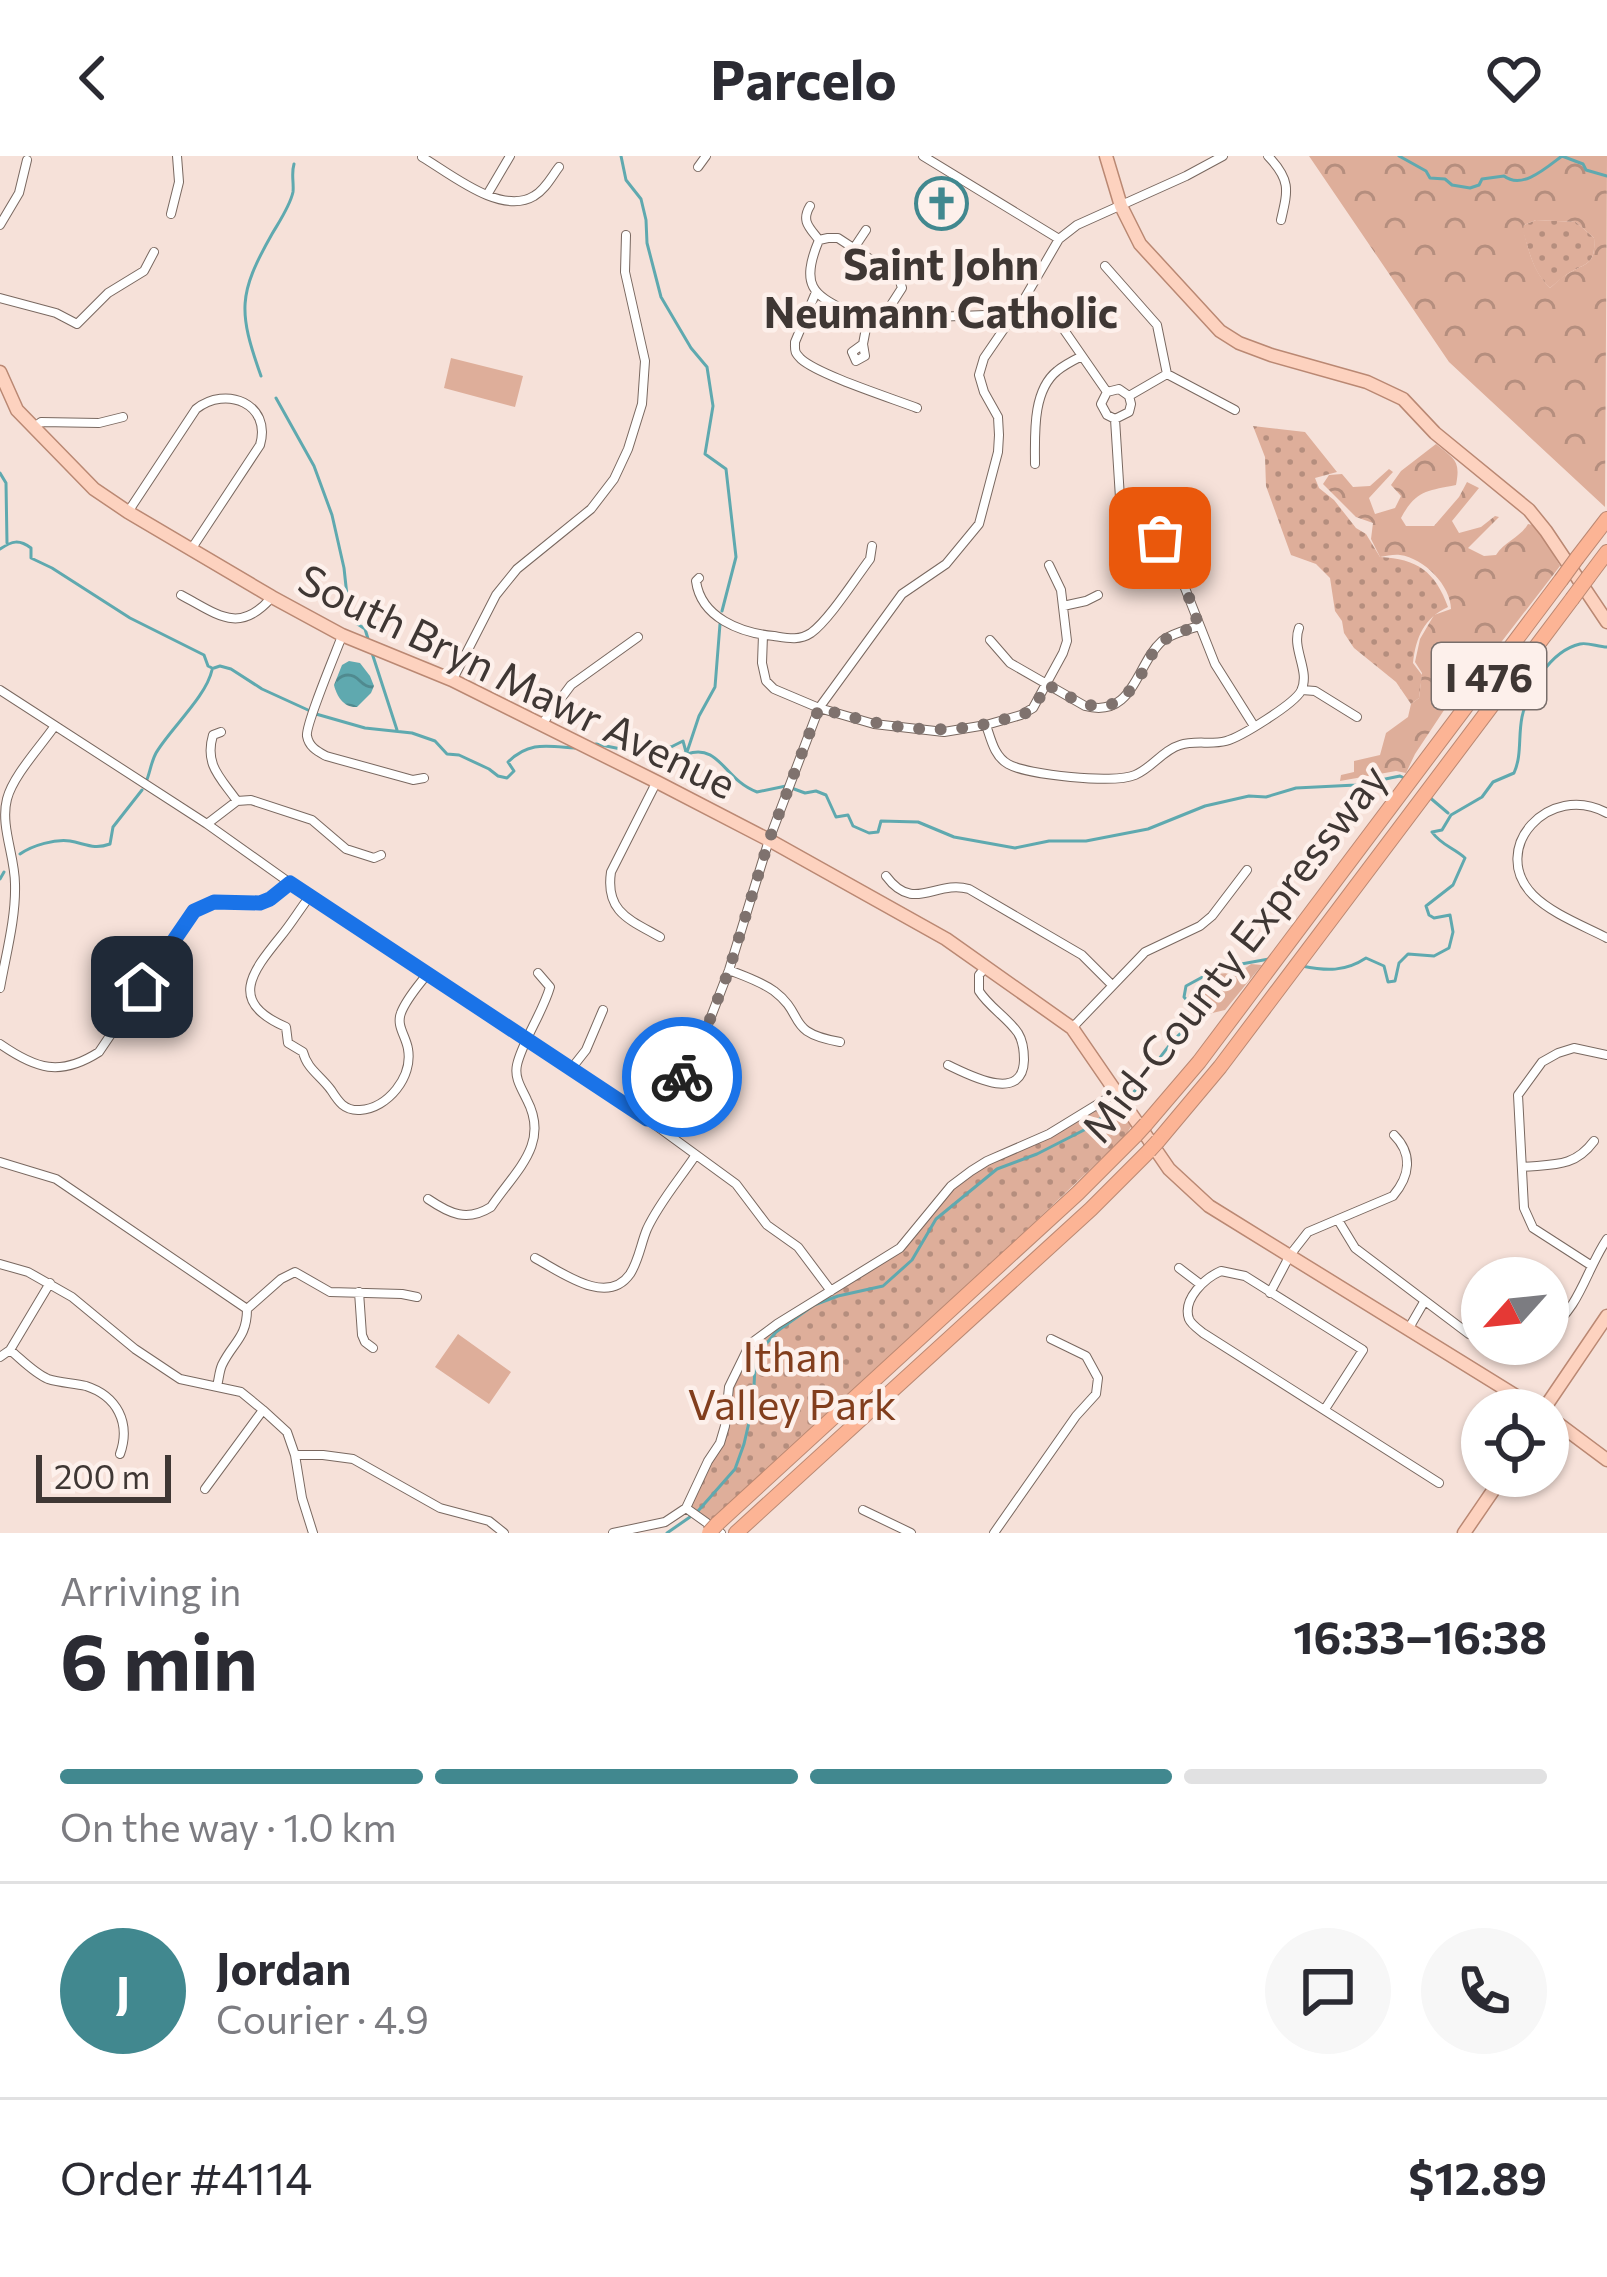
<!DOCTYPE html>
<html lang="en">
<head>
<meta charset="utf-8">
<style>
  :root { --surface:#fff; --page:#f7f7f7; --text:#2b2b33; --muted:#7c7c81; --line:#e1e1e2; --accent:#41888f }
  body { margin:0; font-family:Commissioner,sans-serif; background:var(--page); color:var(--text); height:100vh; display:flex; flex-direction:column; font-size:45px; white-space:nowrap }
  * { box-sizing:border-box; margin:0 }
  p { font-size:39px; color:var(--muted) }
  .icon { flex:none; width:66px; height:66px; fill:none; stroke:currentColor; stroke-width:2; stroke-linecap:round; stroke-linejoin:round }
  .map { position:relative; height:1377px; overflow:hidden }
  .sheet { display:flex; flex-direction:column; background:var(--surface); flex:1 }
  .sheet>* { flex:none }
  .needle { width:78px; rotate:243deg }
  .tools { position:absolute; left:1461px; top:1101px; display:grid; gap:24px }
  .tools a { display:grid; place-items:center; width:108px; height:108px; border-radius:50%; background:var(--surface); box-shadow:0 3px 9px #0004; font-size:60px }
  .scale { position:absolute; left:36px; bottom:30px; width:135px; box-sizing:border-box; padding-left:12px; border:6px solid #3f3734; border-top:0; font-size:33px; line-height:42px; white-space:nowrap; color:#3f3734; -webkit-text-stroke:9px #fdf0eb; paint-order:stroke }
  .pin { position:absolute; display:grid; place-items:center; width:102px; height:102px; color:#fff; margin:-51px; border-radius:24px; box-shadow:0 6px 18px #0006 }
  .courier { position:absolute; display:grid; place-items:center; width:120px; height:120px; margin:-60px; border:9px solid #1a73e8; border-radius:50%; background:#fff; color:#222; box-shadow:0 3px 15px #0007 }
  .headline em { font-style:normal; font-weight:700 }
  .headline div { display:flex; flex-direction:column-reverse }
  .headline { display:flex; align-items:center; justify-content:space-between; height:204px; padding:0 60px }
  h1 { font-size:78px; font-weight:700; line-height:90px }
  .bar { display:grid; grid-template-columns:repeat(4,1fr); gap:18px 12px; align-content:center; height:144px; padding:0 60px }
  .bar i { height:15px; border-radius:9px; background:var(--line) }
  .bar .selected { background:var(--accent) }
  .bar p { grid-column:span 4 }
  .line { display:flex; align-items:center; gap:30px; padding:0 60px; border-top:3px solid var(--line) }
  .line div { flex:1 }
  .round { display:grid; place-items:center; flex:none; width:126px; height:126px; border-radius:63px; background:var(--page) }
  header { display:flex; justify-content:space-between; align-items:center; height:156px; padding:0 60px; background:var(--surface); font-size:54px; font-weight:700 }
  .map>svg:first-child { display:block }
  .green { fill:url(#green-dots) }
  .forest { fill:url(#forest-crowns); fill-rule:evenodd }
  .pitch { fill:#deae9a }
  .water { fill:url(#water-waves) }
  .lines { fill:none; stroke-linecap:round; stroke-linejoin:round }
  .stream { stroke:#5fa9af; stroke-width:3 }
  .minor-casing { stroke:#796860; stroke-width:10 }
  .major-casing { stroke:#ba8873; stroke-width:15 }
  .highway-casing { stroke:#ba8873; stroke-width:16 }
  .minor { stroke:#fff; stroke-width:8 }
  .major { stroke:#fdd2bf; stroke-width:12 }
  .highway { stroke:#fcb495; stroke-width:14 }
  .highway-bridge-casing { stroke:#ba8873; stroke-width:16; stroke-linecap:butt }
  .highway-bridge { stroke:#fcb495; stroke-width:14 }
  .done { stroke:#7f726e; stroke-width:12; stroke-dasharray:0 21.6 }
  .route { stroke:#1a73e8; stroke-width:15 }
  .labels { text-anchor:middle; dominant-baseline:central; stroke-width:9; stroke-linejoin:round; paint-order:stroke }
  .shield { fill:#fdf0eb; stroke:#786e6b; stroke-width:3 }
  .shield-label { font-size:39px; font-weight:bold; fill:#3f3734 }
  .poi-label { font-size:42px; font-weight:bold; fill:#3f3734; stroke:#fdf0eb }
  .street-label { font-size:42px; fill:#3f3734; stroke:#fdf0eb }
  .park-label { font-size:42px; fill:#823e1d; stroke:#fdf0eb }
</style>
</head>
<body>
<header><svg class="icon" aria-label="back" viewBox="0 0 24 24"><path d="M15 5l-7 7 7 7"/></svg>Parcelo<svg class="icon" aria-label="heart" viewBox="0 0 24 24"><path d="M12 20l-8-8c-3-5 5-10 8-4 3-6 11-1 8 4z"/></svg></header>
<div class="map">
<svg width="1607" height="1377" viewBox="0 0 1607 1377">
  <defs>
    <pattern id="green-dots" width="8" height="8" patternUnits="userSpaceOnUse" patternTransform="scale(3)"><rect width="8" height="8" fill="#deae9a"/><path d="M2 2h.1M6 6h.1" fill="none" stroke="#b58e7e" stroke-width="1.8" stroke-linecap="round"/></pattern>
    <pattern id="forest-crowns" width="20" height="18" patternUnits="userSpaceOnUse" patternTransform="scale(3)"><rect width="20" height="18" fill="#deae9a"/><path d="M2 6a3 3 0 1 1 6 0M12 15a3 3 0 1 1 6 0" fill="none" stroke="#b58e7e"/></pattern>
    <pattern id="water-waves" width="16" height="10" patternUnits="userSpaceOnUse" patternTransform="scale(3)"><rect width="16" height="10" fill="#5fa9af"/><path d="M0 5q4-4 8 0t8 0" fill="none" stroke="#508a8f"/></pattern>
  </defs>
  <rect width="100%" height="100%" fill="#f6e1d9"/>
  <path class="green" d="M 1536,64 L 1576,66 L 1594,82 C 1596,111 1585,106 1566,119 C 1560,123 1555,128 1550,132 C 1532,115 1530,96 1522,73 L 1524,69 Z
    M 1253,270 L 1305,276 L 1337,316 L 1315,322 L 1319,332 L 1334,344 L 1356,372 L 1366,378 L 1380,401 C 1417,403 1435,415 1448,451 C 1424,462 1416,481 1413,507 L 1422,519 L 1419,542 L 1411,548 L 1396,526 L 1354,492 L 1344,477 L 1342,465 L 1335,455 L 1330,422 L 1316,408 L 1291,399 L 1266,330 L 1265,301 Z
    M 1115,942 L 1132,969 L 1126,979 L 712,1374 L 686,1352 L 720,1287 L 729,1231 L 750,1188 L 900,1092 L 951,1030 L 971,1015 L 1028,989 Z"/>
  <path class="forest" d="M 1309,0 L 1607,0 L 1605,351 L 1449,206 ZM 1536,64 L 1576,66 L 1594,82 C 1596,111 1585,106 1566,119 C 1560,122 1555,128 1550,132 C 1533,115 1529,96 1523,73 L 1524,69 Z
    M 1436,288 C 1454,303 1461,304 1456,329 C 1427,335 1416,334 1401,362 L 1406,370 L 1434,370 L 1459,341 L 1467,326 L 1479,332 L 1452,365 L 1459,377 L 1481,371 L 1495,360 L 1499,361 L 1468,392 L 1484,400 L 1496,399 C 1505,385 1520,382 1528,368 L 1537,370 L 1560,410 L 1472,524 L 1462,527 L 1415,598 L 1406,617 L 1396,615 L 1340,625 L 1341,619 L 1354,616 L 1354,605 L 1380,599 L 1386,577 L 1408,561 L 1411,548 L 1419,542 L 1422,517 L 1415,506 L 1420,483 L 1434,459 L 1451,453 C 1451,430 1424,402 1400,399 C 1394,398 1387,400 1380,401 L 1371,383 L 1373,367 L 1356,361 L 1323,328 L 1329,319 L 1342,318 L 1353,331 L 1370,330 L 1389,313 L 1393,316 L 1369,342 L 1375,358 L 1395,352 L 1401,340 L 1391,329 L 1401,315 Z
    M 1251,808 L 1262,809 L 1225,854 L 1204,859 L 1203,842 L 1216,818 L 1240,816 Z"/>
  <path class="pitch" d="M 451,202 L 523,220 L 515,251 L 444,232 Z
    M 458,1178 L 511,1216 L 489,1248 L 435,1211 Z"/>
  <path class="water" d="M 349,505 L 360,507 L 370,520 L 374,530 L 371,537 L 357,551 C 344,552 337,541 334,529 L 342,509 Z"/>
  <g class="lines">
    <path class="stream" d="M 621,0 L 626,24 L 641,43 L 646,64 L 647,87 L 661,141 L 691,192 L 707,211 L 713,250 L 705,298 L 726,313 L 736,401 L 722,455
      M 1399,0 L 1426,15 L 1430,22 L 1445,23 L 1452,29 L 1470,32 L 1479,29 L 1482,23 L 1504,20 C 1522,34 1546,12 1562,0 L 1583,8 L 1586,14 L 1607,20
      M 261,220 C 238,155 238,138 272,78 C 279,66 290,50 293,36 C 294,26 291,18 294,8
      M 276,242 L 314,310 L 332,359 L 344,412 L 348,449 L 353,465 L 365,473 L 369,486
      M 0,317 L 6,327 L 7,387
      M 0,393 C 12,385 19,383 31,392 L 31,402 L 52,412 L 130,462 L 204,499 L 208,510 L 212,512
      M 372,497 L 397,574
      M 214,512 L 220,510 L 231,513 L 262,533 L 308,554
      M 316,558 L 365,572 L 412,577 L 435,585 L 447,598 L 459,599 L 489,613 L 498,620 L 507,622 L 514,615 L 508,606 C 529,585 547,590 575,592
      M 596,588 L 641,597 L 656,588 L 671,591 L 683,585 L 686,596
      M 687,596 L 699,560 L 715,531 L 720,468
      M 687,598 C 720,587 724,624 757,636 L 786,630 L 805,637 L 816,635 L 826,639 L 836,661 L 848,659 L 853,670 L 869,677 L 878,676 L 881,665 L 918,666 L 954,681 L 1015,692 L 1049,685 L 1086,685 L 1148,673 L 1205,650 L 1249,640 L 1266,641 L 1296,632 L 1356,629 L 1400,620 L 1406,623
      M 146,626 C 150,617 151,606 156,597 C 170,573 206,541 212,514
      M 1428,640 L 1448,657
      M 20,698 C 33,689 55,683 70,685 C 86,688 94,694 110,688 L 113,671 L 142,634
      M 0,723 L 4,716
      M 1302,810 C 1326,815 1345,816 1366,802 L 1384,810 L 1388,826 L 1395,825 L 1399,807 L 1408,798 L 1434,800 L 1449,792 L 1453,776 L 1450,759 L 1434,762 L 1429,759 L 1426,750 L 1453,729 L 1465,702 C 1454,692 1441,689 1432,676 L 1442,674 L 1451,659 L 1482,641 L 1493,626 L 1514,617 C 1522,599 1518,581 1522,561 C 1528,533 1550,495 1580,488 C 1588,486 1598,491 1607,491
      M 1128,942 C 1148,924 1165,888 1185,874 C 1190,870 1196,867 1200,863 L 1199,858 L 1184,841 L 1186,830 L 1219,812 L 1269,803
      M 698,1355 L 735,1313 L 744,1288 L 753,1249 L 755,1211 L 761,1194 L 776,1176 L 814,1149 L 838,1140 L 883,1130 L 912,1104 L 936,1063 L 997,1013 L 1037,998 L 1088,972 L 1120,948
      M 667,1377 L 690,1361"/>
    <defs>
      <path id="minor" d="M 923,0 L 1059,83
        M 1268,0 C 1291,24 1288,34 1281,64
        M 422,1 C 451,18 501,60 534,40 C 545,34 552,20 559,11
        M 698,11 L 706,0
        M 487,39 L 510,0
        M 810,50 C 801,65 809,71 819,84
        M 171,58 L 179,26 L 177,0
        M 0,69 L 19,37 L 27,4
        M 828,82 L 838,82 L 899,122 L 902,132 L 882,163 L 867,167 C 823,140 795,141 819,84 Z
        M 854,92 L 866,74
        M 1105,110 L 1157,169 L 1167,218
        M 899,122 L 910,105 L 926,105 L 940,120
        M 816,136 L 795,186 C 795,195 794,196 801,203 C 819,219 891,242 917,252
        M 0,142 L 56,157 L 77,168 L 108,137 L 144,115 L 154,96
        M 1023,145 L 1062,171 L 1107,236
        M 882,163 L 1011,158
        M 863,188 L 865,200 L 856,205 L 852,196 L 863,188 L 867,167
        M 1107,236 L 1101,248 L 1107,259 L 1115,263 L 1120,342 L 1130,361 L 1168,389 L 1215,508 L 1254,570
        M 1107,236 L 1119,233 L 1129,240
        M 1129,240 L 1167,218 L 1235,254
        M 1115,263 L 1129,256 L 1131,248 L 1129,240
        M 34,271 L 41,266 L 99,267 L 123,261
        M 1035,308 C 1035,279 1032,235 1057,215 C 1064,209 1074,204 1082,200
        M 128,356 L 196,253 C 226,229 272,248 260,289 L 192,392
        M 699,422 L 696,425 C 701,462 741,477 774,480 C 787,482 799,485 811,477 C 829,464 855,423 870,403 L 872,390
        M 181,439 C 217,458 239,479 271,442
        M 1063,450 L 1086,445 L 1098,439
        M 763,479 L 762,507 L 766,525 L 774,533 L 819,552 L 874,568 L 944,576 L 986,569 L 1021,559 L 1033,552 L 1063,497 L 1067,485 L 1061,434 L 1049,409
        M 342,480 C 336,496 305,570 307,580 C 309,591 317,595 326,600 L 413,624 L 424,622
        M 990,484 L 1010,507 L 1085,550 C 1134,563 1136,508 1162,485 C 1172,477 1187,474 1199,470
        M 453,523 L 496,439 L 517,413 L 591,353 L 614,323 L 628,293 L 642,248 L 645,205 L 625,116 L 626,79
        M 0,534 L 207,668 L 290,727 L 647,963 L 736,1028 L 767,1069 L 798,1091 L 831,1135
        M 1302,534 L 1315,535 L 1357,561
        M 542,568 L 571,529 L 638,481
        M 986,569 C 991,583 994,600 1008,608 C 1027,619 1114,628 1135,619 C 1152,612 1163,594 1180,589 C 1195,584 1211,589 1226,585 C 1241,581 1294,548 1301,535 C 1311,515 1291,493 1299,472
        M 221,576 L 213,579 C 204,609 221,622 237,645
        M 656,627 L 611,716 C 605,756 630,764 660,781
        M 1607,657 C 1549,625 1488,693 1533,739 C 1552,758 1584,770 1607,782
        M 207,668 L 237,645 L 251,644 L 312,664 L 346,693 L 374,702 L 381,699
        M 886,720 C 914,758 936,723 969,733 L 1082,799 L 1112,829
        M 310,740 C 300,753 291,768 281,780 C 251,817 228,846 286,871 L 288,887 L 303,896 C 307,913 321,920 331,934 C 338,945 344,955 360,954 C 388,952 413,921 408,893 C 406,880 396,870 401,857 C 406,843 419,829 428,817
        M 729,814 C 744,820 760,825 774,835 C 807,860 784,876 840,886
        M 0,832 C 6,798 16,762 15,728 C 15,700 0,670 7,643 C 13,620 40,591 54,571
        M 1072,872 L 1145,796 L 1200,770 L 1212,760 L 1247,714
        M 0,888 C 36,913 60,921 99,896 L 194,755 C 225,739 239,753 265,745 C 274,742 283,734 290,727
        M 948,909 C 969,919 1023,948 1024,904 C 1024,895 1023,885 1018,877 C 1007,861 989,851 979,835 L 979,819 L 985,812
        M 571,913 L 586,894 L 603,854
        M 647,963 L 687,915 L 699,892 L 729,814 L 769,684 L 819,552 L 902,438 L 946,408 L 979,368 L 998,296 L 999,279 L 998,261 L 984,236 L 979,219 L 984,202 L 1023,145 L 1059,83 L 1077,69 L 1186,20 L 1223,0
        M 0,1006 L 56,1023 L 247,1153
        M 1522,1011 C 1553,1008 1574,1012 1594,985
        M 428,1043 C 450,1058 467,1066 491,1051 C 516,1014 550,988 527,944 C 522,933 514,922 517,909 C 522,886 543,856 550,831 L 538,817
        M 1338,1064 L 1355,1092 L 1469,1178 L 1482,1182
        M 535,1102 C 561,1116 607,1151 630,1118 C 639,1104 641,1087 647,1073 C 659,1047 679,1024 695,1000
        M 0,1108 L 28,1116 L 72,1141 L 135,1193 L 180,1223 L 241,1236 L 263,1254 L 287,1276 L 295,1299 L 302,1342 L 313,1377
        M 1592,1110 L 1533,1072 L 1524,1052 L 1518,939 L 1542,906 L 1558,897 L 1574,892 L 1607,899
        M 1179,1112 L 1200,1128
        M 359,1136 L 362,1179 L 365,1186 L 373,1192
        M 1270,1137 L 1290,1099 L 1308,1076 L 1393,1040 C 1410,1020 1413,998 1394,979
        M 247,1153 L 281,1123 L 295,1116 L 330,1136 L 402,1138 L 417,1141
        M 1409,1172 L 1424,1146
        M 1548,1174 C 1580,1152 1586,1114 1607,1083
        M 10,1194 C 22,1204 34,1217 48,1223 C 60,1227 74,1227 86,1230 C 117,1240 131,1267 120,1298
        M 0,1201 L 10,1194 L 50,1127
        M 217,1230 C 219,1223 219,1216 222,1209 C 233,1186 247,1182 247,1153
        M 1325,1253 L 1363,1194 L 1245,1120 L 1221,1115 C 1205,1122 1182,1143 1189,1163 C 1191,1168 1198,1173 1203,1177 L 1439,1327
        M 295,1299 L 323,1299 L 353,1303 L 440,1352 L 489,1365 L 504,1377
        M 205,1333 L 263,1254
        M 686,1352 L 721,1377
        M 863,1354 L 911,1377
        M 613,1377 L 665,1366 L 686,1352 L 708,1305 L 720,1287 L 725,1270 L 729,1231 L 750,1188 L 777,1168 L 900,1092 L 951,1030 L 971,1015 L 987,1005 L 1049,978 L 1116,937
        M 994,1377 L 1076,1260 L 1096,1238 L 1098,1222 L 1086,1200 L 1051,1183"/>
      <path id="major" d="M 1106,0 L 1121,50 L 1140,88 L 1220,175 L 1239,187 L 1271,199 L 1367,226 L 1403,243 L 1435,277 L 1529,354 L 1546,375 L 1607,466
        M 0,216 L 17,254 L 94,333 L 128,356 L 272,441 L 342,479 L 452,524 L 657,626 L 769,684 L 946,783 L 1072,872 L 1169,1013 L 1209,1050 L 1539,1254
        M 1546,1254 L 1548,1247 L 1607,1160
        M 1548,1260 L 1607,1304
        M 1464,1377 L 1503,1320"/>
      <path id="highway" d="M 1577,402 L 1607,363
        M 1589,420 L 1607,396
        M 1146,968 L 1199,906 L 1561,424
        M 1158,985 L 1220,911 L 1572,443
        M 717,1368 L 1078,1037 L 1136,979
        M 736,1377 L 1091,1053 L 1149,995"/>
    </defs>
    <use href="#minor" class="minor-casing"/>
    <use href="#major" class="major-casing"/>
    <use href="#highway" class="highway-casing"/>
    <use href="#minor" class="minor"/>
    <use href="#major" class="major"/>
    <use href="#highway" class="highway"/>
    <defs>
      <path id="highway-bridge" d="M 1561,424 L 1577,402
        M 1572,443 L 1589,420
        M 1136,979 L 1146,968
        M 1149,995 L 1158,985
        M 709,1377 L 717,1368"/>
    </defs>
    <use href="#highway-bridge" class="highway-bridge-casing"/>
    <use href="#highway-bridge" class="highway-bridge"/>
  </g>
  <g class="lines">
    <path class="done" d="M 682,921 L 699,892 L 729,814 L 769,684 L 819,552 C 884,571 939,583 1005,563 C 1014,561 1025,559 1032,553 C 1038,547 1042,536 1046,528 C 1088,551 1112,568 1142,517 C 1148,506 1153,493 1163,485 C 1173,477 1187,474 1199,470 L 1174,399 L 1160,382"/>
    <path class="route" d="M 142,831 L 194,755 L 214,746 L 260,747 L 270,743 L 290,727 L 647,963 L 682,921"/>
  </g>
  <defs>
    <symbol id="church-ring" viewBox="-11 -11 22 22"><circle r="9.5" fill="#fdf0eb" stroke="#41888f" stroke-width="1.5"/><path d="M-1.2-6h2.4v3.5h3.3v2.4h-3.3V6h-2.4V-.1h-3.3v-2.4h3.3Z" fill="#41888f"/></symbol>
  </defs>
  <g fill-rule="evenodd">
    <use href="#church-ring" x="912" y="18" width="59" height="59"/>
  </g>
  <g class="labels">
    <rect class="shield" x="1432" y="487" width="114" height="66" rx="9"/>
    <g class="shield-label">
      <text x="1489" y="520">I 476</text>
    </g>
    <g class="poi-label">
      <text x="941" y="107">Saint John<tspan x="941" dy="48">Neumann Catholic</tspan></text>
    </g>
    <g class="street-label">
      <text transform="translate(518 524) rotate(26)">South Bryn Mawr Avenue</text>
      <text transform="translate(1233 796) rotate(-52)">Mid-County Expressway</text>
    </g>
    <g class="park-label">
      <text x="792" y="1199">Ithan<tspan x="792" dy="48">Valley Park</tspan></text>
    </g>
  </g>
</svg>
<div class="tools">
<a><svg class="needle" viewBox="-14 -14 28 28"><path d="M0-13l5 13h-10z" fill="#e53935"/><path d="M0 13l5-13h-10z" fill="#7c7c81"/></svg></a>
<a><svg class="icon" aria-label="locate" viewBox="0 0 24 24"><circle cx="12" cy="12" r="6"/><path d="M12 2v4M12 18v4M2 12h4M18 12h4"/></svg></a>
</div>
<div class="scale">200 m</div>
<div class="pin" style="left:1160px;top:382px;background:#ea580c"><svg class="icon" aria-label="bag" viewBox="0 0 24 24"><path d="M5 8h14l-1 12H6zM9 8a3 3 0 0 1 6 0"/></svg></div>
<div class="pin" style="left:142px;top:831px;background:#1f2937"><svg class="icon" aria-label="home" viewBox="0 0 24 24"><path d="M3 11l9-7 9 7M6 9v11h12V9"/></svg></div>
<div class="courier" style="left:682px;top:921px"><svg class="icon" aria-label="bike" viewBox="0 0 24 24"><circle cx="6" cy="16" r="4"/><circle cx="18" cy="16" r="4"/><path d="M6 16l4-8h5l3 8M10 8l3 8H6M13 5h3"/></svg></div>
</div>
<section class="sheet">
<div class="headline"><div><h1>6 min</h1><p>Arriving in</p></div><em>16:33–16:38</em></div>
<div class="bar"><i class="selected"></i><i class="selected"></i><i class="selected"></i><i></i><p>On the way · 1.0 km</p></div>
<div class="line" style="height:216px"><b class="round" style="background:var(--accent);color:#fff">J</b><div><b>Jordan</b><p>Courier · 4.9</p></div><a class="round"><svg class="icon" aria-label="chat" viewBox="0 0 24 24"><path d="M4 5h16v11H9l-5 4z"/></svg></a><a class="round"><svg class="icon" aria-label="phone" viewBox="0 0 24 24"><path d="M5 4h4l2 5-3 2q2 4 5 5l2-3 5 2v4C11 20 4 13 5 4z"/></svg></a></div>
<div class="line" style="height:156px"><div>Order #4114</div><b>$12.89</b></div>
</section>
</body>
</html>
